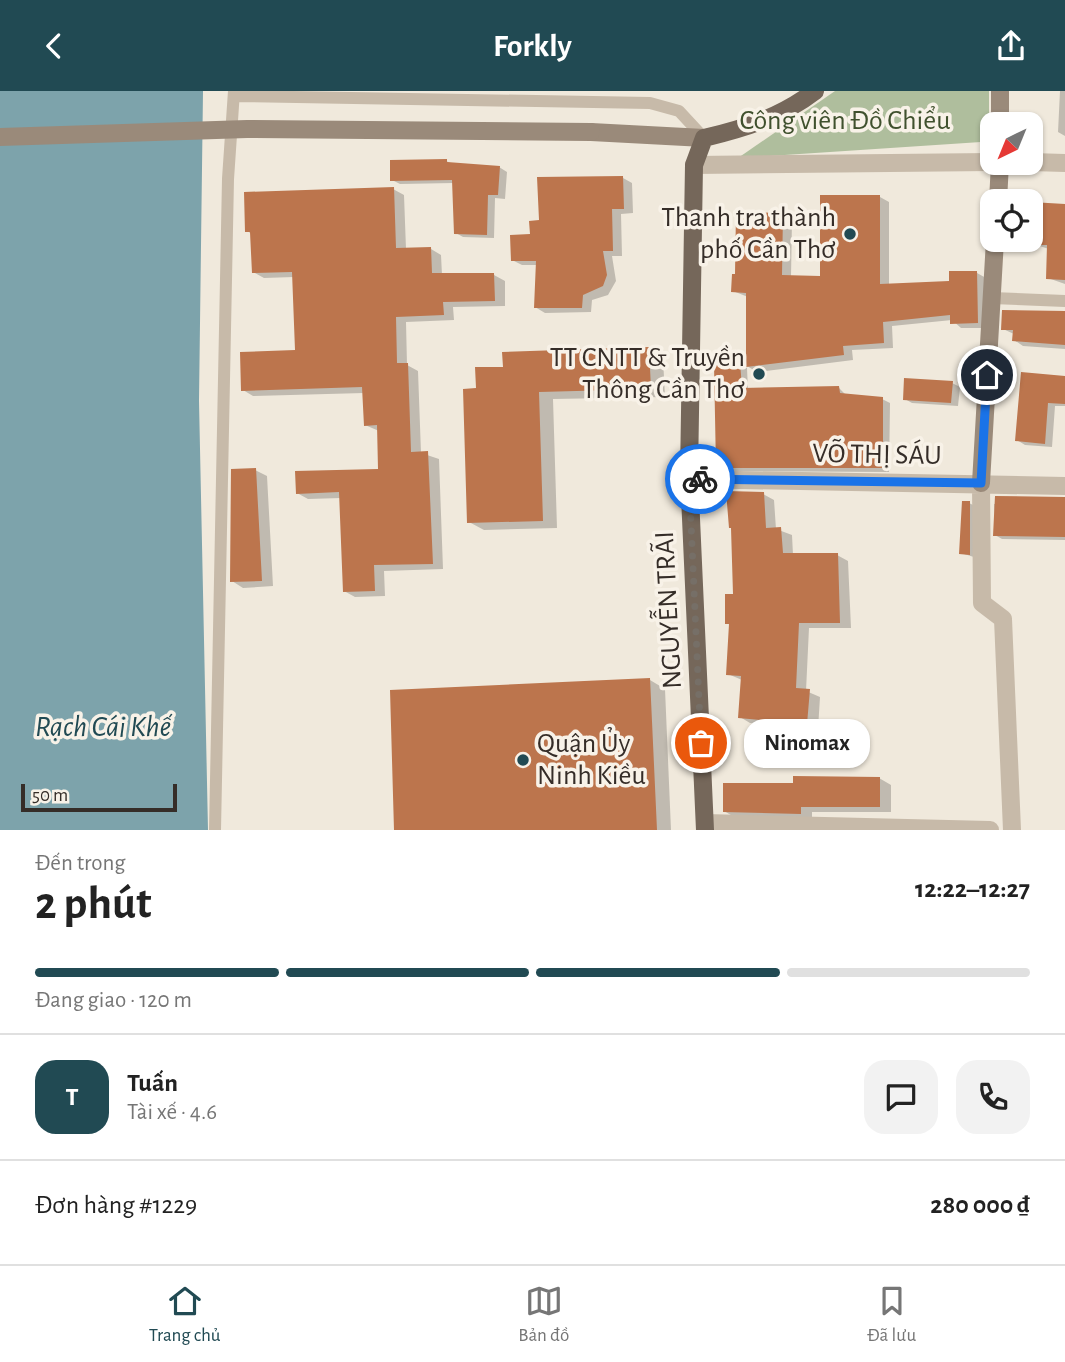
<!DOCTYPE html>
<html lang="vi">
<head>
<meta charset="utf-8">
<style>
  :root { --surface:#fff; --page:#f2f2f2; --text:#222; --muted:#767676; --line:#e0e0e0; --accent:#214a53 }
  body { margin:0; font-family:"Alegreya Sans",sans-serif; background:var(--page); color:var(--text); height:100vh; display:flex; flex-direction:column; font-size:26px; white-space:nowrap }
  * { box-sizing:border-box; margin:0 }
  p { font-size:23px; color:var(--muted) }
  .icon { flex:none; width:38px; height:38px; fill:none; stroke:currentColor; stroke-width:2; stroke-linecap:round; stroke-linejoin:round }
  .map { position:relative; height:739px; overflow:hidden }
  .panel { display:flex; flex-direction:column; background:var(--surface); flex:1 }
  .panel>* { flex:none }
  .needle { width:46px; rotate:223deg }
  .controls { position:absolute; left:980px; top:21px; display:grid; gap:14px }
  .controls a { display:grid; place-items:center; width:63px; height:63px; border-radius:14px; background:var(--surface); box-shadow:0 2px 5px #0004; font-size:35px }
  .scale { position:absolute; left:21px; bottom:18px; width:156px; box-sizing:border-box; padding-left:7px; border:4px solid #352d28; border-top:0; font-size:19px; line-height:24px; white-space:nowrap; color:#352d28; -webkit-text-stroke:5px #f8f2e8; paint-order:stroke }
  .pin { position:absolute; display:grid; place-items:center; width:60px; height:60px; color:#fff; margin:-30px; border:4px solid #fff; border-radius:50%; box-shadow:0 2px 7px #0007 }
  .courier { position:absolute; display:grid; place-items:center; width:70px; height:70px; margin:-35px; border:5px solid #1a73e8; border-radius:50%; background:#fff; color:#222; box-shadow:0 2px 9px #0007 }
  .bubble { position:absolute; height:49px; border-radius:21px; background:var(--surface); box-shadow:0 2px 5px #0004; font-size:23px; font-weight:700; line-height:49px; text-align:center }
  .head em { font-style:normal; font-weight:700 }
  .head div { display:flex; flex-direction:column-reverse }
  .head { display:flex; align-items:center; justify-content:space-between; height:119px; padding:0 35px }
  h1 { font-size:46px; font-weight:700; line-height:52px }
  .bar { display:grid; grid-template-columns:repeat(4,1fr); gap:10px 7px; align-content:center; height:84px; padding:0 35px }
  .bar i { height:9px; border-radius:5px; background:var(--line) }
  .bar .active { background:var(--accent) }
  .bar p { grid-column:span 4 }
  .line { display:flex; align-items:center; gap:18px; padding:0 35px; border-top:2px solid var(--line) }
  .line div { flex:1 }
  .round { display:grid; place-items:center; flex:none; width:74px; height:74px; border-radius:21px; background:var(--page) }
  header { display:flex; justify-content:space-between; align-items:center; height:91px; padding:0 35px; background:var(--accent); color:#fff; font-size:32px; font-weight:700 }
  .menu { display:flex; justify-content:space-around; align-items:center; height:98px; border-top:2px solid var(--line); background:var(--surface); font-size:19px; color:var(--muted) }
  .menu a { display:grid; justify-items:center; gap:4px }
  .menu .active { color:var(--accent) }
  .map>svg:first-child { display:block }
  .green { fill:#afbe9d }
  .water { fill:#7da3ab }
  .shadow { fill:#0003 }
  .building { fill:#bc754d }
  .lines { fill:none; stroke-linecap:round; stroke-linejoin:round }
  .lane { stroke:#c7baa9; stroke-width:12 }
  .street { stroke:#c7baa9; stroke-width:18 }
  .secondary { stroke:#9a8a7a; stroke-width:18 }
  .primary { stroke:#75675a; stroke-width:18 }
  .secondary-bridge { stroke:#9a8a7a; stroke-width:18 }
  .done { stroke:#766f67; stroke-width:7; stroke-dasharray:0 12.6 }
  .route { stroke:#1a73e8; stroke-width:9 }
  .poi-dot { fill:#214a53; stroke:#f8f2e8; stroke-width:2.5 }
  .labels { text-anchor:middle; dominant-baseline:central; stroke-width:7; stroke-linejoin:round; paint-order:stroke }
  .park-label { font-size:28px; fill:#40512e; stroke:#f8f2e8 }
  .poi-label { font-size:28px; fill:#352d28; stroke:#f8f2e8; text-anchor:end }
  .street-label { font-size:28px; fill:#352d28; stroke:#f8f2e8 }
  .water-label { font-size:30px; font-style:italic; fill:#214a53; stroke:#f8f2e8 }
</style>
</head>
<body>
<header><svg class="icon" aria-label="back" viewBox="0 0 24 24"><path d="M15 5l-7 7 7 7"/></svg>Forkly<svg class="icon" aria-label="share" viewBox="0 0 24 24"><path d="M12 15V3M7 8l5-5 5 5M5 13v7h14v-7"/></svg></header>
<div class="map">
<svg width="1065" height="739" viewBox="0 0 1065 739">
  <rect width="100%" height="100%" fill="#f0e9dc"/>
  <path class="green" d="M 835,0 L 989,0 L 989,44 L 981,51 L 738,67 Z"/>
  <path class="water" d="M 0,0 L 203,0 L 199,310 L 208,739 L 0,739 Z"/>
  <path class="shadow" d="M 1060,0 L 1065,0 L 1065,45 L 1058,41 Z
    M 446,70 L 453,73 L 499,76 L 507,81 L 505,108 L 495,107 L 494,147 L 463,146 L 456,142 L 454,92 L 400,93 L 392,89 Z
    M 623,87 L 632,92 L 633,122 L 621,123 L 622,165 L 612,165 L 616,190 L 608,204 L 592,209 L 591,221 L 545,222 L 535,216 L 537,174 L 522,174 L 512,169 L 541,131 Z
    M 393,98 L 404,104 L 406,158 L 431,158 L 441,164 L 442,184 L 494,184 L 505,190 L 505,215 L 453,216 L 454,229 L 406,231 L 407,274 L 418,280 L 421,362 L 439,368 L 443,478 L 384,480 L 385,505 L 355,506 L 344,500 L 341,407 L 308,408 L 297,402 L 380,379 L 379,340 L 365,334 L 364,302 L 253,305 L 243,299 L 297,261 L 294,186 L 264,187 L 253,181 L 252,143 L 247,140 Z
    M 880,106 L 889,111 L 889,195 L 951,192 L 977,182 L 986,187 L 987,237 L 961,237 L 952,229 L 892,235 L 893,257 L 852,259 L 853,269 L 757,281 L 747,275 L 748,206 L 733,200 L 737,185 L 782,123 L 792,129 L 791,186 L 822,186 Z
    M 1032,113 L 1065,114 L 1065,193 L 1048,187 L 1049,158 L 1030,152 Z
    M 1065,220 L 1065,258 L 1023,255 L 1014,249 L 1014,243 L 1003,238 Z
    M 649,258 L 663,267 L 665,306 L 553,308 L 557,437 L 484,439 L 469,431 L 478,299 L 504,277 Z
    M 740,273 L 747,277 L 748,299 L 839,297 L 846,304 L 882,308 L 890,312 L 889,381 L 725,380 L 718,376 Z
    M 1065,287 L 1065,315 L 1055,315 L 1052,356 L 1025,354 L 1017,349 Z
    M 952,292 L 960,296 L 958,315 L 912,312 L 905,308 Z
    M 255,379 L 267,385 L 273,495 L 243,497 L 232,490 Z
    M 763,403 L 774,409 L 776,438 L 792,444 L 793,464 L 837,464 L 848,470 L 851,537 L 809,537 L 806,600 L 820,606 L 818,638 L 750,632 L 740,626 L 742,589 L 728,583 L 730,534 L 727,532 Z
    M 1065,408 L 1065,449 L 1002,448 L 995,444 L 994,413 Z
    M 969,412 L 977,416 L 977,467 L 961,462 Z
    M 650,589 L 665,598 L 671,739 L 396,739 L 392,601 Z
    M 879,687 L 891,694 L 891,721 L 812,721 L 812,729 L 736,727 L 724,720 L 795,693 Z"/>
  <path class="building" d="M 447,68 L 447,71 L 500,75 L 498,104 L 488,104 L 487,144 L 454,143 L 452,89 L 390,90 L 390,69 Z
    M 623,85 L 624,118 L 612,118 L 613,160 L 603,160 L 607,184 L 603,195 L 583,204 L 582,217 L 534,217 L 536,170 L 511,170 L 510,144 L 530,143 L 529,130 L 539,129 L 537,86 Z
    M 394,96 L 396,157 L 431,156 L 432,182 L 494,182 L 495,210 L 443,211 L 444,224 L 396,226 L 397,272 L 408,272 L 411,361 L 428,360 L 433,473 L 374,474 L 375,500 L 343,501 L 339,401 L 296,403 L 295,380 L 378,378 L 377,334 L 364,335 L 362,296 L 241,300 L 240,261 L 295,259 L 292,181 L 252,182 L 250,141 L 245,141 L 244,101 Z
    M 820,104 L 880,104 L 880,193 L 949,190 L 949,180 L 977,180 L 978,232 L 950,233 L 950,224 L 883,231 L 884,252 L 843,255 L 844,264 L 746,276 L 746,202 L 731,201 L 732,183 L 735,183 L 736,121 L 783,122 L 782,184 L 820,185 Z
    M 1031,111 L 1065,113 L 1065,189 L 1046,188 L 1047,154 L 1031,154 Z
    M 1002,219 L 1065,220 L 1065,254 L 1012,250 L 1013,239 L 1001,239 Z
    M 649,256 L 651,298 L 539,301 L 543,430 L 467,432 L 463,298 L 476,297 L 475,276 L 503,276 L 502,261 Z
    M 740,271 L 742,297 L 839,295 L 840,302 L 883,306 L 883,377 L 716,377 L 714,273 Z
    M 1021,281 L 1065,285 L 1065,313 L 1048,312 L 1045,353 L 1015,350 Z
    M 904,287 L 953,290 L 951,312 L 903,309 Z
    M 256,377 L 262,490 L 230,491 L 231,378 Z
    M 726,400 L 764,401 L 766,437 L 781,436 L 783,462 L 838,462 L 840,532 L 799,532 L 796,597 L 810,598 L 807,633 L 738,627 L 741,585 L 726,584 L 729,533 L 725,533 L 725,503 L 733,503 L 731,437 L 729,437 Z
    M 995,405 L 1065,406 L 1065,446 L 993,445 Z
    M 962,410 L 970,410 L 970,464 L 959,463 Z
    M 650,587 L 657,739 L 394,739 L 390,599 Z
    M 793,685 L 880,686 L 880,716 L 801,716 L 801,723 L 723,721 L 723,692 L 793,692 Z"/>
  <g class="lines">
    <path class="lane" d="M 234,5 L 650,12 L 679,20 L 704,47
      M 992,207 L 1065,210
      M 215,739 L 228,88 L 234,0"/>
    <path class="street" d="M 1031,71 L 1065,72
      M 694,74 L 992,71
      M 689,388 L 1065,395
      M 981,392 L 982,512 L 1003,528 L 1012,739
      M 705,732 L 990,739"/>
    <path class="secondary" d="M 1000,33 L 1000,0
      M 591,41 L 704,47
      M 998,110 L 1000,72
      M 981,392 L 995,149"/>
    <path class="primary" d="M 705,739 L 689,383 L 694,74 L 704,47 C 746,37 781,26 815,0"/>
    <path class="secondary-bridge" d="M 0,46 L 247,38 L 591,41"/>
  </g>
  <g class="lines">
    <path class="done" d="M 700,388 L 689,388 L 701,652"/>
    <path class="route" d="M 700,388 L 981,392 L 987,284"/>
  </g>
  <g class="poi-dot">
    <circle cx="850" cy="143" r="7"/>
    <circle cx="759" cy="283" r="7"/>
    <circle cx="523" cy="669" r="7"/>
  </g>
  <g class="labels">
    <g class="park-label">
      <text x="845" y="30">Công viên Đồ Chiểu</text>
    </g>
    <g class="poi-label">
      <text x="836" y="127">Thanh tra thành<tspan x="836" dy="32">phố Cần Thơ</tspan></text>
      <text x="745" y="267">TT CNTT &amp; Truyền<tspan x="745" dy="32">Thông Cần Thơ</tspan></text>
      <text x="537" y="653" text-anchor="start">Quận Ủy<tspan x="537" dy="32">Ninh Kiều</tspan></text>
    </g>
    <g class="street-label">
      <text transform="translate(877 364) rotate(1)">VÕ THỊ SÁU</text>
      <text transform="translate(669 519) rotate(-93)">NGUYỄN TRÃI</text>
    </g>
    <g class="water-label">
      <text x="103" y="636">Rạch Cái Khế</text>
    </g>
  </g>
</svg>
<div class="controls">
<a><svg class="needle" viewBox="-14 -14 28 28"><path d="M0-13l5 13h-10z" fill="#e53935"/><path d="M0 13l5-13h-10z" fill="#767676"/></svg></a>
<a><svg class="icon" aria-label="locate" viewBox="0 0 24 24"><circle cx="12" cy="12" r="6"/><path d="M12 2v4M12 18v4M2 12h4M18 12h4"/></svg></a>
</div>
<div class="scale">50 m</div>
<div class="pin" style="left:701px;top:652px;background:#ea580c"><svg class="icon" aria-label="bag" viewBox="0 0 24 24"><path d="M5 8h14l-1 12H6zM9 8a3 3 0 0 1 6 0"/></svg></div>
<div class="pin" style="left:987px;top:284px;background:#1f2937"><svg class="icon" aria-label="home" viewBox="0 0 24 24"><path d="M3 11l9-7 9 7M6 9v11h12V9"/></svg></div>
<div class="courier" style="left:700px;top:388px"><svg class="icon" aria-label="bike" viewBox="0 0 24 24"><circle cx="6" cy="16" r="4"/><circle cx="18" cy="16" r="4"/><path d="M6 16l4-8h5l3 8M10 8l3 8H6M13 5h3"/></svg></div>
<div class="bubble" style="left:744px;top:628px;width:126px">Ninomax</div>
</div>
<section class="panel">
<div class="head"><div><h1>2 phút</h1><p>Đến trong</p></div><em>12:22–12:27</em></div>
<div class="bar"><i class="active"></i><i class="active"></i><i class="active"></i><i></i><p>Đang giao · 120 m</p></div>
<div class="line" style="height:126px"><b class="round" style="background:var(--accent);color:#fff">T</b><div><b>Tuấn</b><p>Tài xế · 4.6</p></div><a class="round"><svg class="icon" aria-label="chat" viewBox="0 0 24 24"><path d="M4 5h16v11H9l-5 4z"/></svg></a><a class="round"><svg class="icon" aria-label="phone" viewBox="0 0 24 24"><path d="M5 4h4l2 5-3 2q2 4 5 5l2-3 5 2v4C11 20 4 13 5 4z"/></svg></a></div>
<div class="line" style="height:91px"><div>Đơn hàng #1229</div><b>280 000 ₫</b></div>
</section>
<nav class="menu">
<a class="active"><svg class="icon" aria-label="home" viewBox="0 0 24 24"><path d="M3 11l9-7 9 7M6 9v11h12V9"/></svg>Trang chủ</a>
<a><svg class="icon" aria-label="map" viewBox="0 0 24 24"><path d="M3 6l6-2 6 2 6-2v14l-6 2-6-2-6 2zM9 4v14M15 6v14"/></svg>Bản đồ</a>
<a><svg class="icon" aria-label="saved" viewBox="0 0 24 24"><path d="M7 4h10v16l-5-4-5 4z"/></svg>Đã lưu</a>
</nav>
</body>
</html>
